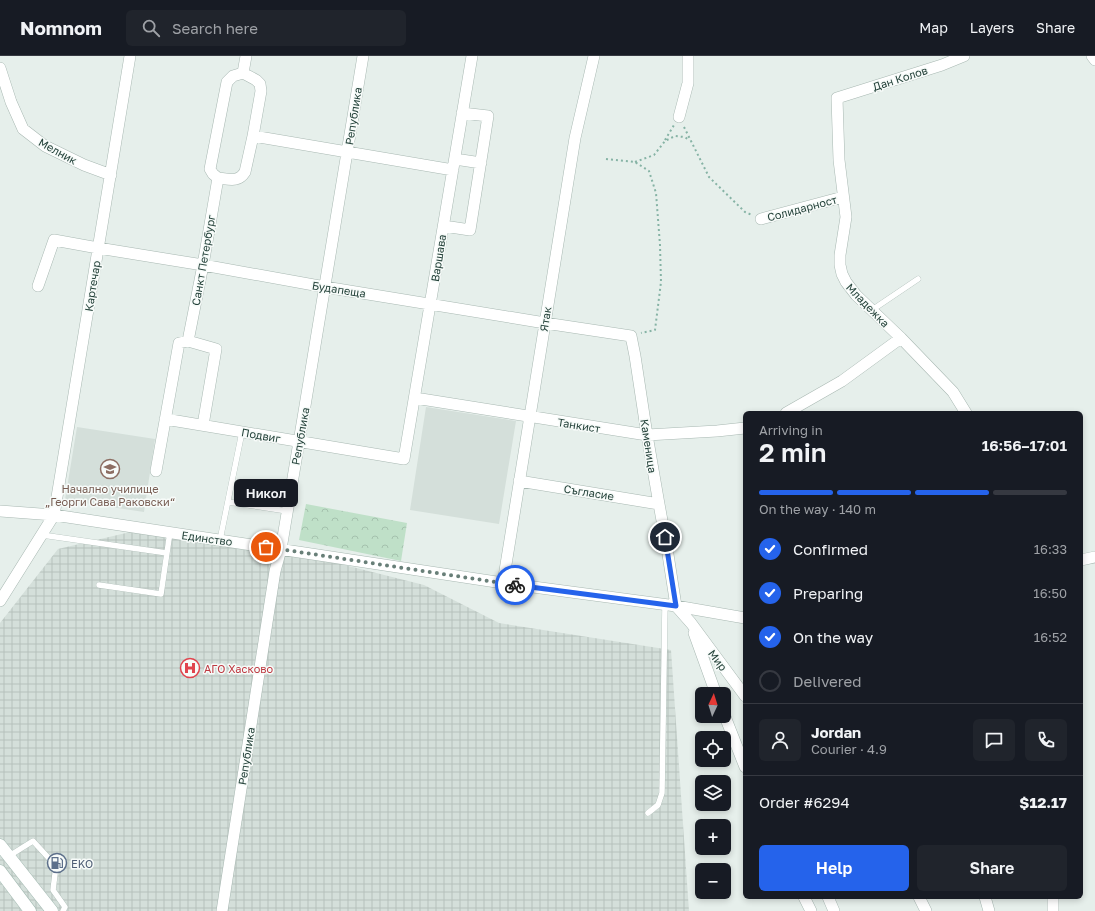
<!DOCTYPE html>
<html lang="en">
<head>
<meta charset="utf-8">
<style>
  :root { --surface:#171b24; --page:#20242c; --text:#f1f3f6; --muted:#9ea1a6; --line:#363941; --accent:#2563eb }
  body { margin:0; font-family:"Golos Text",sans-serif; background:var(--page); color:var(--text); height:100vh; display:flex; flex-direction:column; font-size:15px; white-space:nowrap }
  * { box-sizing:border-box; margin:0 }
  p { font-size:13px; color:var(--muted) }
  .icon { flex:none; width:22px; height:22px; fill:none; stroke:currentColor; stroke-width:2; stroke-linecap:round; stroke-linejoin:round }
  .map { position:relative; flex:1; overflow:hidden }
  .sheet { position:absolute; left:743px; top:355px; width:340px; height:488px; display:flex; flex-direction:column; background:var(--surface); border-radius:6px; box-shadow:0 2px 6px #0003 }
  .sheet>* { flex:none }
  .needle { width:26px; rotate:4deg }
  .controls { position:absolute; left:695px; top:631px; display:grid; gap:8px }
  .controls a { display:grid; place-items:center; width:36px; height:36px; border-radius:6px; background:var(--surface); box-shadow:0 2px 6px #0003; font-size:20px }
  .pin { position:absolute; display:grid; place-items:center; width:34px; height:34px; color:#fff; margin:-17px; border:2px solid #fff; border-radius:50%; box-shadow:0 1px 4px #0007 }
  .courier { position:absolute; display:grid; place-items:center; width:40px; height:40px; margin:-20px; border:3px solid #2563eb; border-radius:50%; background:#fff; color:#222; box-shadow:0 1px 5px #0007 }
  .bubble { position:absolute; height:28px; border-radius:6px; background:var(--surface); box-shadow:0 2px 6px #0003; font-size:13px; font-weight:600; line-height:28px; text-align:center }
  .head em { font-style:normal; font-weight:600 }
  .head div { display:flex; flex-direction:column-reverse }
  .head { display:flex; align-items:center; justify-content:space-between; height:68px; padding:0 16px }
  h1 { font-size:26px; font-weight:600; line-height:30px }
  .bar { display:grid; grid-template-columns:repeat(4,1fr); gap:6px 4px; align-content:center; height:48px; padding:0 16px }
  .bar i { height:5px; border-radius:3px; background:var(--line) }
  .bar .active { background:var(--accent) }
  .bar p { grid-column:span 4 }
  .line { display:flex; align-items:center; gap:10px; padding:0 16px; border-top:1px solid var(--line) }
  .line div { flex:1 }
  .round { display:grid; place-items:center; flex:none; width:42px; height:42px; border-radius:6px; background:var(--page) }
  ol { padding:0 16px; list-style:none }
  li { display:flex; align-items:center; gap:12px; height:44px }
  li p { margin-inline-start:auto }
  li .icon { padding:4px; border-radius:50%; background:var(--accent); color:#fff; stroke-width:4 }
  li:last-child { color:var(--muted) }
  li i { width:22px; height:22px; border:2px solid var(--line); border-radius:50% }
  .button { display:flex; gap:8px; margin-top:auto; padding:8px 16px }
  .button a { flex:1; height:46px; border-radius:6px; background:var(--accent); color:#fff; font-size:16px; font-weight:600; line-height:46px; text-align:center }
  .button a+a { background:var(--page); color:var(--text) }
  header { display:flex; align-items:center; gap:24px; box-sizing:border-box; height:56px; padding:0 20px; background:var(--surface); border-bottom:1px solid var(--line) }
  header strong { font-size:19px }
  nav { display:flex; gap:22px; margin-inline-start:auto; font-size:14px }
  .search { width:280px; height:36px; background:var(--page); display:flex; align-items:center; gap:10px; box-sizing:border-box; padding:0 14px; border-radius:6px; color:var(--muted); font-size:15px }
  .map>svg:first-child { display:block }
  .built { fill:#d4dfda }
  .industrial { fill:url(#industrial-grid) }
  .park { fill:url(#park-crowns) }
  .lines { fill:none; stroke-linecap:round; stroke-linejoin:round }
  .service-casing { stroke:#a8b8b2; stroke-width:6 }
  .minor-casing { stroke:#a8b8b2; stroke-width:12 }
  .secondary-casing { stroke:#a4bbb3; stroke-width:13 }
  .path { stroke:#86b3a5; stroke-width:2; stroke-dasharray:2 3; stroke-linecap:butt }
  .service { stroke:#fff; stroke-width:5.5 }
  .minor { stroke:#fff; stroke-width:11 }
  .secondary { stroke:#fff; stroke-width:12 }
  .done { stroke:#687f78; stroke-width:4; stroke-dasharray:0 7.2 }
  .route { stroke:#2563eb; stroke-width:5 }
  .labels { text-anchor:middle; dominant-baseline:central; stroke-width:3; stroke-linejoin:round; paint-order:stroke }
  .street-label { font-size:11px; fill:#24423a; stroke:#f7fbf9 }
  .education-label { font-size:11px; fill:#785e54; stroke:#f7fbf9 }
  .health-label { font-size:11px; fill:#be3a42; stroke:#f7fbf9; text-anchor:start }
  .service-label { font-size:11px; fill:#4e5e75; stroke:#f7fbf9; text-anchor:start }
</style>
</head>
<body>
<header>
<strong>Nomnom</strong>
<div class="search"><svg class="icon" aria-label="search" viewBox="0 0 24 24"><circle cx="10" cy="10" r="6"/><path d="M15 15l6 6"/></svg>Search here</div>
<nav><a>Map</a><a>Layers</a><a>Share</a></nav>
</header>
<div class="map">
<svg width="1095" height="855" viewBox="0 0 1095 855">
  <defs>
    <pattern id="industrial-grid" width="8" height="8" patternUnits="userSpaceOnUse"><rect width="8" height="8" fill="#d4dfda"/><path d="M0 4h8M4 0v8" fill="none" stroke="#b6c1bc"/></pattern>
    <pattern id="park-crowns" width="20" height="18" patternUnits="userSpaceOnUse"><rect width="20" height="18" fill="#bfe0c8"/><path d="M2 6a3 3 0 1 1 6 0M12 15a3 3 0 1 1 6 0" fill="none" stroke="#a4c1ad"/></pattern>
  </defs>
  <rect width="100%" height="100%" fill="#e6efeb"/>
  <path class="built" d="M 426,351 L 516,365 L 499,468 L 410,454 Z
    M 77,371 L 155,383 L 144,456 L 65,444 Z"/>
  <path class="industrial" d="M 143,473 L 281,493 L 424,529 L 499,567 L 671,594 L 689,855 L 0,855 L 0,567 L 58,493 Z"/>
  <path class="park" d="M 306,448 L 407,467 L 401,505 L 299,484 Z"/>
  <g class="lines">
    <defs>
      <path id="service" d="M 872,254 L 918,223
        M 228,446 L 287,455
        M 42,479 L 167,497
        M 220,484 L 242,376
        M 99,529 L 161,538 L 170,476
        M 648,757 L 658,749 L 662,737 L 665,548
        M 9,800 L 33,785 L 56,810 L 53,834 L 65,851 L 63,855"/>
      <path id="minor" d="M 964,0 L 942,9 L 837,42 L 839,104 L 846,161 L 840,199 L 840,209 L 842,218 L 846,226 L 856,239 L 901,282 L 953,336 L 966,357
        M 1092,0 L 1095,4
        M 0,12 L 11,46 L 23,73 L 45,90 L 84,109 L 111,119
        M 679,61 L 688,27 L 688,0
        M 253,80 L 453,114
        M 455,103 L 481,107
        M 218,122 L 213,118 L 210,113 L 227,26 L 233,20 L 243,17 L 246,0
        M 761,163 L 843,141
        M 444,170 L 470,174 L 488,60 L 462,57
        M 38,230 L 54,184 L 98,192 L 203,209 L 325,231 L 545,267 L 631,280 L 635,300 L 647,379 L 659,448 L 667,492 L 676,550
        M 188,285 L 203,209 L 218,122 C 229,123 238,127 245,116 L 253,80 L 261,35 L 260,28 L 256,24 L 243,17
        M 415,342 L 647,379 L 717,375 L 745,372
        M 786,357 L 842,325 L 901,282
        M 165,363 L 404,403 L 472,0
        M 156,415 L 179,287 L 188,285 L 216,293 L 203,369
        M 519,425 L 659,448
        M 0,455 L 54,459 L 503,527 L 676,550 L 745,562
        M 1081,504 L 1095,501
        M 503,527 L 575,82 L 594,0
        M 0,545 L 54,459 L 130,0
        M 676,550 L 691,567 L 745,640
        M 694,577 L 716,638
        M 724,658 L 745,711
        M 804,841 L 811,855
        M 828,841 L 834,855
        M 919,841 L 926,855
        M 985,841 L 989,855
        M 1053,841 L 1053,855
        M 222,855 L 275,515 L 281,493 L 299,386 L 363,0"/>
      <path id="secondary" d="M 0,789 L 52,855
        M 0,815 L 30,855"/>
    </defs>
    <use href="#service" class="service-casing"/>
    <use href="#minor" class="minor-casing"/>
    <use href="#secondary" class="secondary-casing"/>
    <path class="path" d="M 684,71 L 709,121 L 745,156 L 752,159
      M 665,84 L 674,69
      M 606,103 L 635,106 L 649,115 L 656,137 L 660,189 L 661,226 L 655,274 L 641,277
      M 635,106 L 654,99 L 665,85 L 675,80 L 684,81 L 690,84"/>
    <use href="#service" class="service"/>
    <use href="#minor" class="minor"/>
    <use href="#secondary" class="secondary"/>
  </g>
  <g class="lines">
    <path class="done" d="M 266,491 L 515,529"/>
    <path class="route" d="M 515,529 L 676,550 L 665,481"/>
  </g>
  <defs>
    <symbol id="school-ring" viewBox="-11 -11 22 22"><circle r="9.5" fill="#f7fbf9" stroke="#8d6e63" stroke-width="1.5"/><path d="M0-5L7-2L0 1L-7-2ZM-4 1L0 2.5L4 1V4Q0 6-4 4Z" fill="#8d6e63"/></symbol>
    <symbol id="hospital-ring" viewBox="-11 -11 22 22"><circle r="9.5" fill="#f7fbf9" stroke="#e0444e" stroke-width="1.5"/><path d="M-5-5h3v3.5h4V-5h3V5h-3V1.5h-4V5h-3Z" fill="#e0444e"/></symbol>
    <symbol id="fuel-ring" viewBox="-11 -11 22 22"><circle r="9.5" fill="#f7fbf9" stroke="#5c6f8a" stroke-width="1.5"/><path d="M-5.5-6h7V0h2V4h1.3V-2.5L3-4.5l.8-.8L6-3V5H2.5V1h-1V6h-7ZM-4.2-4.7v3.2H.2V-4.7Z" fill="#5c6f8a"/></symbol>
  </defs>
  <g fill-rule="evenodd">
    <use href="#school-ring" x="99" y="402" width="22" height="22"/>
    <use href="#hospital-ring" x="179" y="601" width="22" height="22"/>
    <use href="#fuel-ring" x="46" y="796" width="22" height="22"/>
  </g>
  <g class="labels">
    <g class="street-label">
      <text transform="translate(900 22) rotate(-18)">Дан Колов</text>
      <text transform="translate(353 60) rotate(-81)">Република</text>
      <text transform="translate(58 95) rotate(29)">Мелник</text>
      <text transform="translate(802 152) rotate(-15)">Солидарност</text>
      <text transform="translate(438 202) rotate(-81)">Варшава</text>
      <text transform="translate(203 204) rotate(-80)">Санкт Петербург</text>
      <text transform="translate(92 230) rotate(-81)">Картечар</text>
      <text transform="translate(339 233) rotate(9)">Будапеща</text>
      <text transform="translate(868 249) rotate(46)">Младежка</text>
      <text transform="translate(545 263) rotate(-81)">Ятак</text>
      <text transform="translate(579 369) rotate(9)">Танкист</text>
      <text transform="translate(261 379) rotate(10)">Подвиг</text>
      <text transform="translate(300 380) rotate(-80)">Република</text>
      <text transform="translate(649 390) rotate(81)">Каменица</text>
      <text transform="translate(589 436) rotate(9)">Съгласие</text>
      <text transform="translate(207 482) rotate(8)">Единство</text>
      <text transform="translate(718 604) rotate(53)">Мир</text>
      <text transform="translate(246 700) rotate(-81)">Република</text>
    </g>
    <g class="education-label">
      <text x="110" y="432">Начално училище<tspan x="110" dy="13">„Георги Сава Раковски“</tspan></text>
    </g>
    <g class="health-label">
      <text x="204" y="612">АГО Хасково</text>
    </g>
    <g class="service-label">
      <text x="71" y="807">EKO</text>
    </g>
  </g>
</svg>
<div class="controls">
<a><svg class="needle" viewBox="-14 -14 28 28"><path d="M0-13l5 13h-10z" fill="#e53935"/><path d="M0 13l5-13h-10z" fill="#9ea1a6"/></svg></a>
<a><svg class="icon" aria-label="locate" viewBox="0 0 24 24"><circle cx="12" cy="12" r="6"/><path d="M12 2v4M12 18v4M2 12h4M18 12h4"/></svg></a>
<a><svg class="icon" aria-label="layers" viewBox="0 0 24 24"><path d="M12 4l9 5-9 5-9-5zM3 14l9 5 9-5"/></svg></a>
<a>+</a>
<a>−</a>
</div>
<div class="pin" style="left:266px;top:491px;background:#ea580c"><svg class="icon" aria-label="bag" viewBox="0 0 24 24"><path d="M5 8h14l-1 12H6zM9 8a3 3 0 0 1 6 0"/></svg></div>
<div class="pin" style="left:665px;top:481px;background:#1f2937"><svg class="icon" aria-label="home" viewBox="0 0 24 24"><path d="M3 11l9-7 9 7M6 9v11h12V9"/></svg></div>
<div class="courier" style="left:515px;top:529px"><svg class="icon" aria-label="bike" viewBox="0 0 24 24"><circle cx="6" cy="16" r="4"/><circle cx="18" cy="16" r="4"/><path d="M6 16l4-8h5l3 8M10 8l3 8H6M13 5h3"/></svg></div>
<div class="bubble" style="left:234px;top:423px;width:64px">Никол</div>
<section class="sheet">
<div class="head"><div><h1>2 min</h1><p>Arriving in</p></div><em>16:56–17:01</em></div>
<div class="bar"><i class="active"></i><i class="active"></i><i class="active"></i><i></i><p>On the way · 140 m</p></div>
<ol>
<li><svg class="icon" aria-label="check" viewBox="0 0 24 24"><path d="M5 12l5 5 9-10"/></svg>Confirmed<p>16:33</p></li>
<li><svg class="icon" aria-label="check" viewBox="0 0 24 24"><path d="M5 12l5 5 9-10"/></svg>Preparing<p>16:50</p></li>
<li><svg class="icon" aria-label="check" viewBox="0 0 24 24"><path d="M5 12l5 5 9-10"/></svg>On the way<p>16:52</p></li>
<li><i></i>Delivered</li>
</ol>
<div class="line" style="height:72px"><a class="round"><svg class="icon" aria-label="person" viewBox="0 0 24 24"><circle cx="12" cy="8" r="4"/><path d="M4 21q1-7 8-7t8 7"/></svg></a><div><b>Jordan</b><p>Courier · 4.9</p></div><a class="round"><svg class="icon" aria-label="chat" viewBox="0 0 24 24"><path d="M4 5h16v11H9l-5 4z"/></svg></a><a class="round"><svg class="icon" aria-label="phone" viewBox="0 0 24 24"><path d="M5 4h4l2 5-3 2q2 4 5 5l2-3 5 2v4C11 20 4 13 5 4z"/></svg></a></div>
<div class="line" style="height:52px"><div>Order #6294</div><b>$12.17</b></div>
<div class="button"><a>Help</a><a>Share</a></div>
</section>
</div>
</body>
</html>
